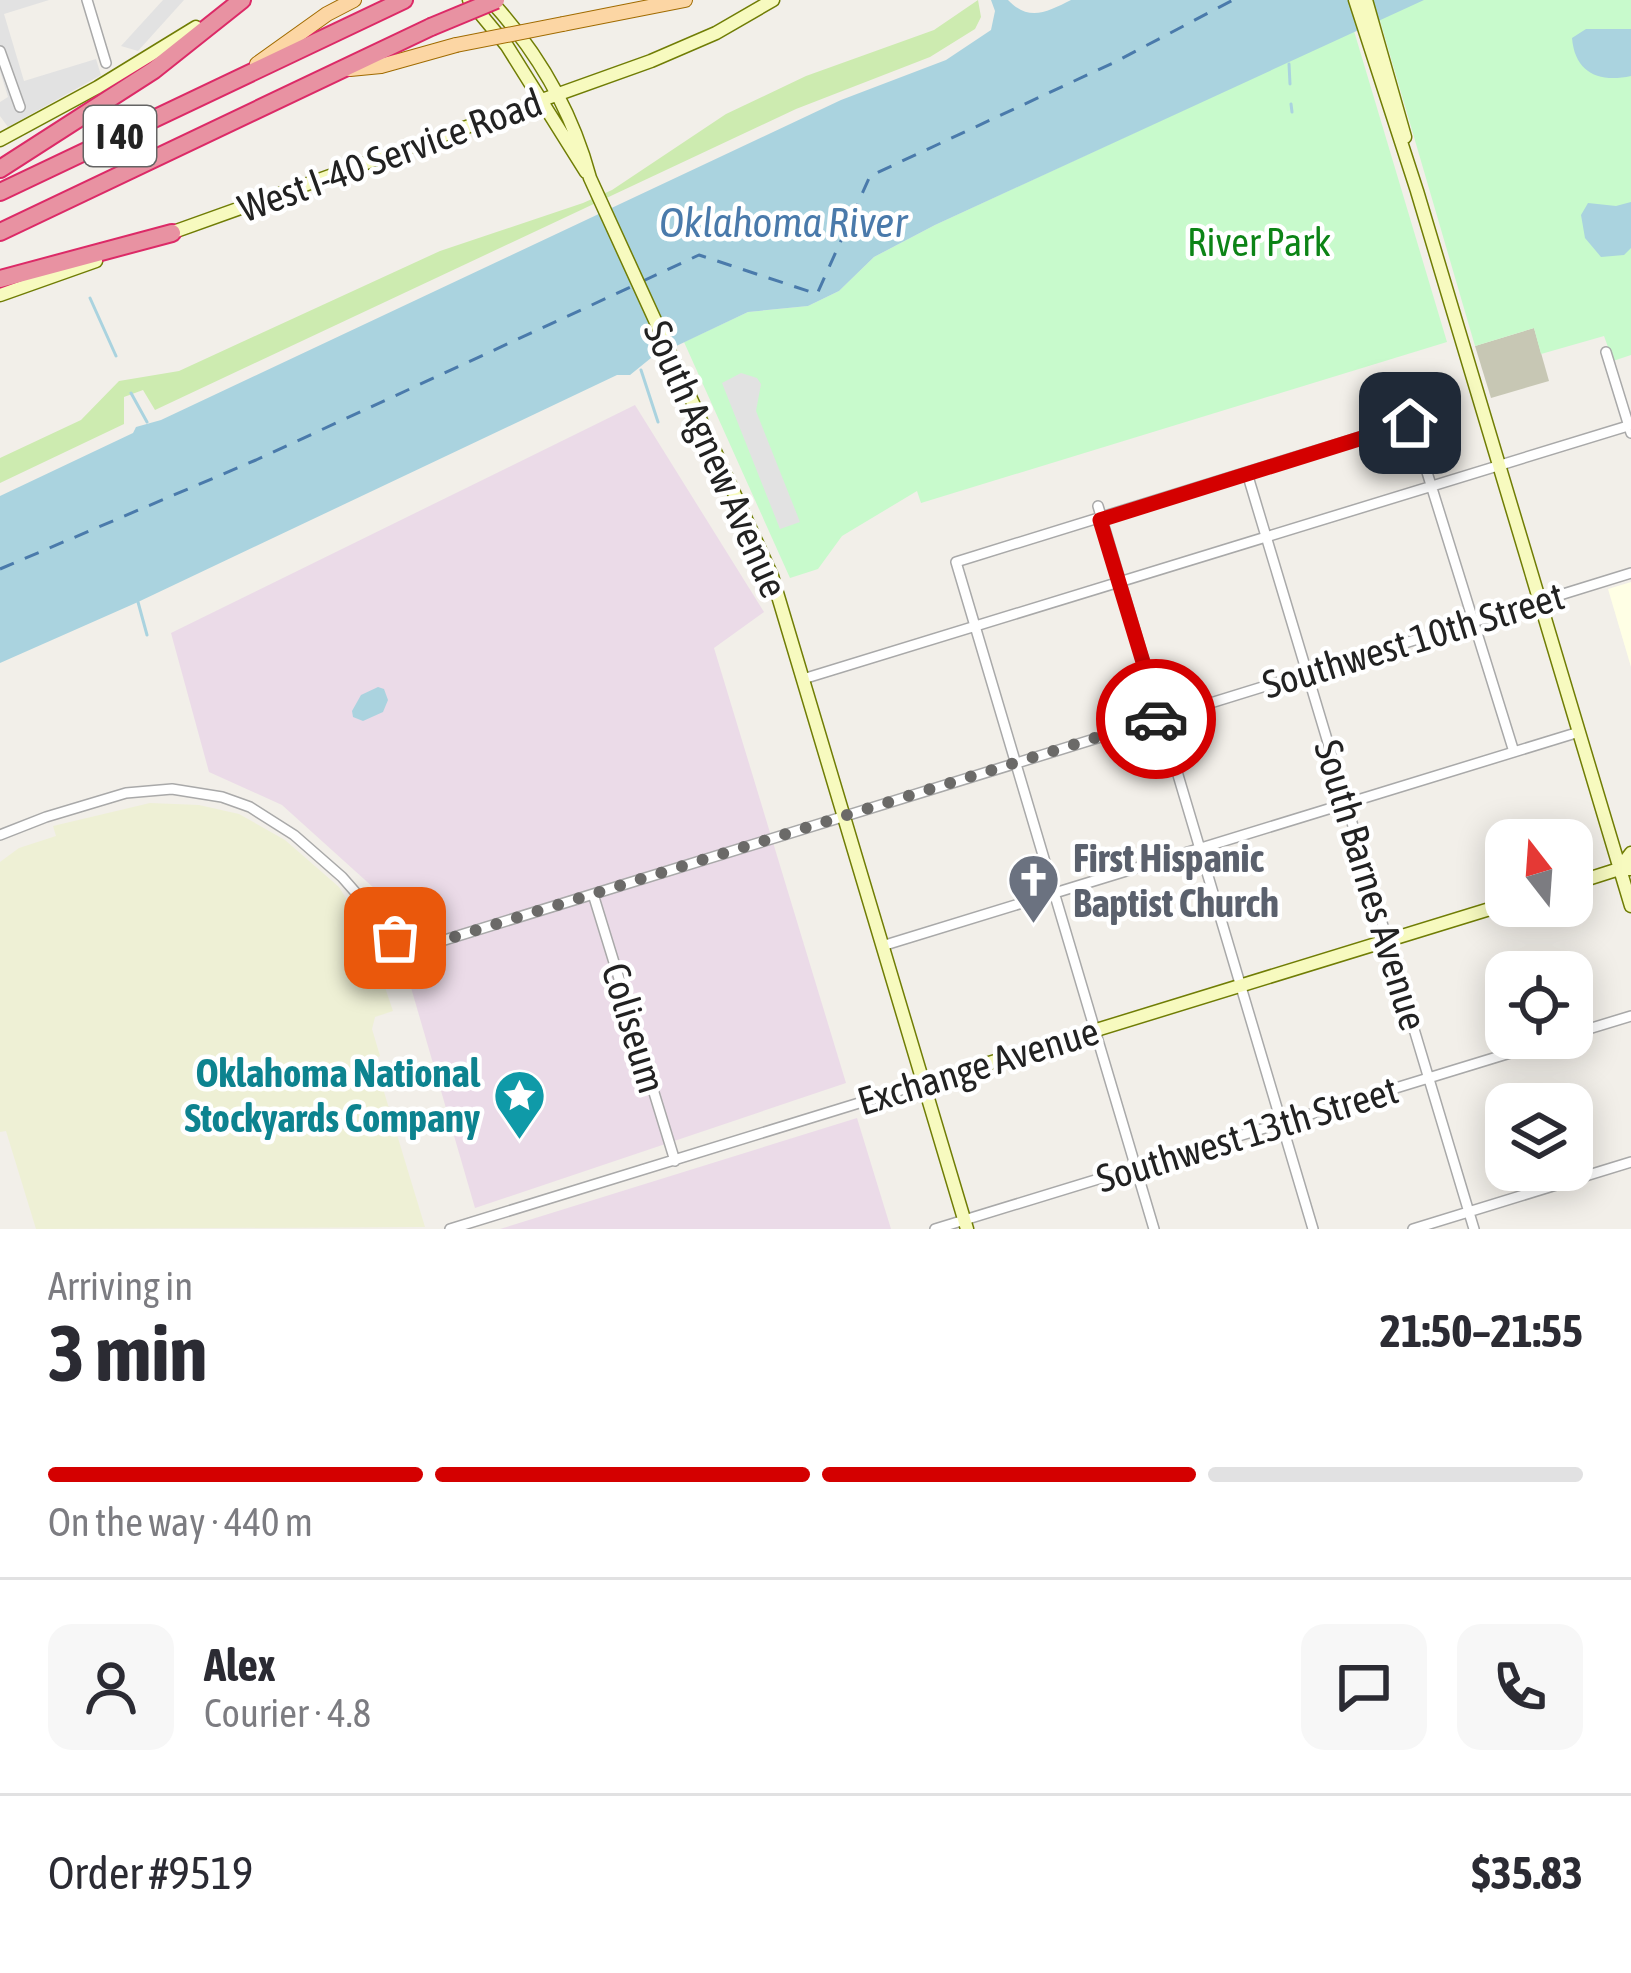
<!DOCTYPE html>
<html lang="en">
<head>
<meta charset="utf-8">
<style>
  :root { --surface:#fff; --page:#f7f7f7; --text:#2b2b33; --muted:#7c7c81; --line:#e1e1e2; --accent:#d40000 }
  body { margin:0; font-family:"Asap Condensed",sans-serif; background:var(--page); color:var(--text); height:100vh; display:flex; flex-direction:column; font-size:45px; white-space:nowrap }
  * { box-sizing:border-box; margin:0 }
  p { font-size:39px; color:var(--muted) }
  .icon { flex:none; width:66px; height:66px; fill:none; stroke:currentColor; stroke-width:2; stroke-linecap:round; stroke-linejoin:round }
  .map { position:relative; height:1229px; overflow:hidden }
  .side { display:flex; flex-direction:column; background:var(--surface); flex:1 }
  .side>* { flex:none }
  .needle { width:78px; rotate:343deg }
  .controls { position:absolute; left:1485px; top:819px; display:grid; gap:24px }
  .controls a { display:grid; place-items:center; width:108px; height:108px; border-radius:24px; background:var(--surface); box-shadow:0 6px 30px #0003; font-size:60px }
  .pin { position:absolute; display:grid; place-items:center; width:102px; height:102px; color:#fff; margin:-51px; border-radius:24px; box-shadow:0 6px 18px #0006 }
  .courier { position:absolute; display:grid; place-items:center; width:120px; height:120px; margin:-60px; border:9px solid #d40000; border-radius:50%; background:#fff; color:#222; box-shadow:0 3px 15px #0007 }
  .summary em { font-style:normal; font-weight:700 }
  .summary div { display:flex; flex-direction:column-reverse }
  .summary { display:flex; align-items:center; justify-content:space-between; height:204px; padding:0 48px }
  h1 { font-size:78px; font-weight:700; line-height:90px }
  .bar { display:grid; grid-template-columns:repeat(4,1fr); gap:18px 12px; align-content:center; height:144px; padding:0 48px }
  .bar i { height:15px; border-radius:9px; background:var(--line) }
  .bar .on { background:var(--accent) }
  .bar p { grid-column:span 4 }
  .line { display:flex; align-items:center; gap:30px; padding:0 48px; border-top:3px solid var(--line) }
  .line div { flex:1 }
  .round { display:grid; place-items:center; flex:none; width:126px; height:126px; border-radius:24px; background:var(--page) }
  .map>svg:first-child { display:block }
  .industrial { fill:#ebdbe8 }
  .education { fill:#ffffe5 }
  .construction { fill:#c7c7b4 }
  .farmland { fill:#eef0d5 }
  .grass { fill:#cdebb0 }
  .park { fill:#c8facc }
  .parking { fill:#e2e2e2 }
  .water { fill:#aad3df }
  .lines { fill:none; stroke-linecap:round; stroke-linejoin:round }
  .stream { stroke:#aad3df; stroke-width:3 }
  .ferry { stroke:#4a7aab; stroke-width:3; stroke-dasharray:15 12; stroke-linecap:butt }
  .street-casing { stroke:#a9a9a9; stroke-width:12 }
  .secondary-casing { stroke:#707d05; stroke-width:15 }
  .primary-casing { stroke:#a06b00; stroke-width:16 }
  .highway-casing { stroke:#dc2a67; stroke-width:20 }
  .street { stroke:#fff; stroke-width:9 }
  .secondary { stroke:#f7fabf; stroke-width:12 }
  .primary { stroke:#fcd6a4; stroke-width:14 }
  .highway { stroke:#e892a2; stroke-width:16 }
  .primary-bridge-casing { stroke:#a06b00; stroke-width:16; stroke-linecap:butt }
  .highway-bridge-casing { stroke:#dc2a67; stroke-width:20; stroke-linecap:butt }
  .primary-bridge { stroke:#fcd6a4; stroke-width:14 }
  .highway-bridge { stroke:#e892a2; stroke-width:16 }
  .done { stroke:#6b6a68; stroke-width:12; stroke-dasharray:0 21.6 }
  .route { stroke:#d40000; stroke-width:15 }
  .labels { text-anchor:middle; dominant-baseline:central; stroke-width:9; stroke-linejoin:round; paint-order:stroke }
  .shield { fill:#fff; stroke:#646464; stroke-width:3 }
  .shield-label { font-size:36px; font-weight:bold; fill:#222 }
  .street-label { font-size:39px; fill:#222; stroke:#fff }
  .park-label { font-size:39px; fill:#0c8416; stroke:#fff }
  .worship-label { font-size:39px; font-weight:bold; fill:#5b616d; stroke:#fff; text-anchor:start }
  .culture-label { font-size:39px; font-weight:bold; fill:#0d838f; stroke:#fff; text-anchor:end }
  .water-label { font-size:42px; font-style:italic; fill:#4a7aab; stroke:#fff }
</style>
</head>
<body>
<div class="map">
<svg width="1631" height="1229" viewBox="0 0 1631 1229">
  <rect width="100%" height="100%" fill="#f2efe9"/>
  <path class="industrial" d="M 635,405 L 764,612 L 714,648 L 846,1083 L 475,1208 L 385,898 L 282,805 L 209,772 L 171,633 Z
    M 857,1118 L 891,1229 L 500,1229 Z"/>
  <path class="education" d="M 1631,582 L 1631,667 L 1608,589 Z"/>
  <path class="construction" d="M 1534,328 L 1549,381 L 1491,398 L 1475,346 Z"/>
  <path class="farmland" d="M 150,803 L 199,805 L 239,814 L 285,840 L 339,887 L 366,931 L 393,1011 L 375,1017 L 372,1029 L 380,1056 L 374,1059 L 425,1227 L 36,1229 L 6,1131 L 0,1132 L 0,862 L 19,848 L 56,836 L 53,826 Z"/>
  <path class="grass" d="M 978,0 L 981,17 L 975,29 L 930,57 L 796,109 L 155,410 L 143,390 L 124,397 L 124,424 L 0,483 L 0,458 L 81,420 L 119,381 L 179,371 L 440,251 L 583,203 L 612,190 L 726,114 L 806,76 L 934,30 Z"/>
  <path class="park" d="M 1374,0 L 1631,0 L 1631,355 L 1613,361 L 1604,336 L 1541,354 L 1534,328 L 1475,346 Z
    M 1354,31 L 1447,342 L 921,503 L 917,491 L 842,536 L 818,569 L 790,578 L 684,342 L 748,312 L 808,306 L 839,291 L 874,257 L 935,225 Z"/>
  <path class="parking" d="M 0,0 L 49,0 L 4,14 L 24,81 L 96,59 L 101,75 L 8,127 L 0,116 L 0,102 L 8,97 L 0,71 Z
    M 163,0 L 184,0 L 138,51 L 121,46 Z
    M 741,373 L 757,378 L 761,384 L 756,411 L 800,522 L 780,529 L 722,383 Z"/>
  <path class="water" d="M 991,0 L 1008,0 C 1029,22 1047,12 1071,0 L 1424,0 L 935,225 L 874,257 L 839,291 L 808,306 L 748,312 L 651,358 L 630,375 L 617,375 L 138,602 L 0,663 L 0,496 L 133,433 L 136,427 L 161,420 L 841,100 L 946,60 L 991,30 L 995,11 Z
    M 1586,29 L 1631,29 L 1631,76 C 1599,83 1575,73 1572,38 Z
    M 1631,202 L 1631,248 L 1624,255 L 1601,257 L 1585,238 L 1581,215 L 1588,203 L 1616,206 Z
    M 378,687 L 384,689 L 388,700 L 383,712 L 363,721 L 353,717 L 352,711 L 361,695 Z"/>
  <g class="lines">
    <path class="stream" d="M 1289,64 L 1290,84
      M 1291,104 L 1292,112
      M 90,298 L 116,356
      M 641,370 L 658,422
      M 131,393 L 147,422
      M 138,602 L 147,635"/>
    <path class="ferry" d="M 643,281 L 699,255 L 817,294 L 870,176 L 1115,62 L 1233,0
      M 0,569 L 256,460 L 635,285"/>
    <defs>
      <path id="street" d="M 87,0 L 106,63
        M 0,51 L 20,107
        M 1606,352 L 1631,433
        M 1247,473 L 1474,1229
        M 1098,506 L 1313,1229
        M 803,679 L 1631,425
        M 0,835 L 46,817 L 126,793 L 172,789 L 222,797 L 250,807 L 294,835 L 342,877 L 400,943 L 422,947 L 1631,573
        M 593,894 L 675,1161
        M 882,946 L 1579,732
        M 1572,1034 L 1631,1016
        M 450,1229 L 924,1083
        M 935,1229 L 1559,1038
        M 1154,1229 L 956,562 L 1399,425 L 1412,424 L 1514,752
        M 1413,1229 L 1631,1162"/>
      <path id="secondary" d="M 469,0 L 507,46 L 586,172
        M 490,0 C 537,51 572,111 590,178 L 772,576 L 967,1229
        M 1355,0 L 1417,191 L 1631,906
        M 1366,0 L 1405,137
        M 0,140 L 98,87 L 196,27
        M 165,235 L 651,61 L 716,33 L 773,0
        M 0,295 L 96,261
        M 1619,869 L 1631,853
        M 1572,884 L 1619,869 L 1631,869
        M 924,1083 L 1506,904"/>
      <path id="primary" d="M 563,24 L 685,0
        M 257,64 L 327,14 L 354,0
        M 350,69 L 381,66 L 456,45"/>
      <path id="highway" d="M 0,169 L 154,70 L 242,0
        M 0,192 L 404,0
        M 0,232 L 431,27
        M 0,279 L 172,233"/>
    </defs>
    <use href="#street" class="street-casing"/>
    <use href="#secondary" class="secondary-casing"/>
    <use href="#primary" class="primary-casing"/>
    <use href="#highway" class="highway-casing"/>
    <use href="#street" class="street"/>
    <use href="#secondary" class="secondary"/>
    <use href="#primary" class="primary"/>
    <use href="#highway" class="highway"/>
    <defs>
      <path id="primary-bridge" d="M 456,45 L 563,24"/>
      <path id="highway-bridge" d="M 431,27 L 496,0"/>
    </defs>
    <use href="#primary-bridge" class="primary-bridge-casing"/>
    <use href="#highway-bridge" class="highway-bridge-casing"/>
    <use href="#primary-bridge" class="primary-bridge"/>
    <use href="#highway-bridge" class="highway-bridge"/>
  </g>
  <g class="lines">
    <path class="done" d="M 395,938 L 406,947 L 422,947 L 1156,719"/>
    <path class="route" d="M 1156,719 L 1160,718 L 1100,520 L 1410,423"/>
  </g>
  <defs>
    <symbol id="church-pin" viewBox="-11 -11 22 30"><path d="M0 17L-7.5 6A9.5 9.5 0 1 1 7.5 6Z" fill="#6b7280" stroke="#fff"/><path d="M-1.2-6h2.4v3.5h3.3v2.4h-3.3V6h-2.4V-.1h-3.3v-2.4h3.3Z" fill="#fff"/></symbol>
    <symbol id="sight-pin" viewBox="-11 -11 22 30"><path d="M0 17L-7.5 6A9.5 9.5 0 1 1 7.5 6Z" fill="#0f9aa8" stroke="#fff"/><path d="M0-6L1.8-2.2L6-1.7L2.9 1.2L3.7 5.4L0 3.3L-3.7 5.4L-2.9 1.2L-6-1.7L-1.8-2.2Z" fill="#fff"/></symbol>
  </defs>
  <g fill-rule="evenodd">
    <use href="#church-pin" x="1004" y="850" width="59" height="81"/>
    <use href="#sight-pin" x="490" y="1066" width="59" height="81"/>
  </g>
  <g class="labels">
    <rect class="shield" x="84" y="106" width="72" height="60" rx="9"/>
    <g class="shield-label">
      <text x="120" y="136">I 40</text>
    </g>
    <g class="street-label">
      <text transform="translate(390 155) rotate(-20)">West I-40 Service Road</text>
      <text transform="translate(716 459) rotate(66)">South Agnew Avenue</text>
      <text transform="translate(1413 640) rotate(-17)">Southwest 10th Street</text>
      <text transform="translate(1371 885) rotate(73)">South Barnes Avenue</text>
      <text transform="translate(634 1028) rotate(73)">Coliseum</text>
      <text transform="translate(978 1066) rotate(-17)">Exchange Avenue</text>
      <text transform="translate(1247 1134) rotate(-17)">Southwest 13th Street</text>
    </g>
    <g class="park-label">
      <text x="1259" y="242">River Park</text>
    </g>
    <g class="worship-label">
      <text x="1073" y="858">First Hispanic<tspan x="1073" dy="45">Baptist Church</tspan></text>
    </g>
    <g class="culture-label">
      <text x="480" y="1073">Oklahoma National<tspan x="480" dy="45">Stockyards Company</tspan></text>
    </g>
    <g class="water-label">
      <text x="783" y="222">Oklahoma River</text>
    </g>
  </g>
</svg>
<div class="controls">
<a><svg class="needle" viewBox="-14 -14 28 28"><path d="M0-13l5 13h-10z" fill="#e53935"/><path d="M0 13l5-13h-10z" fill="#7c7c81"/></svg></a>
<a><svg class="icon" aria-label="locate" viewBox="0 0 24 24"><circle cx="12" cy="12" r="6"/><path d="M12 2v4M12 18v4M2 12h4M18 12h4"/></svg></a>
<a><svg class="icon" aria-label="layers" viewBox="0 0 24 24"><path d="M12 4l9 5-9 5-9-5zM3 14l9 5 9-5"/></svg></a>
</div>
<div class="pin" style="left:395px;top:938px;background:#ea580c"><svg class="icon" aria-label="bag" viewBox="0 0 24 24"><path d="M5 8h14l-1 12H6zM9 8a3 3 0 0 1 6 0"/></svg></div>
<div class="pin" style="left:1410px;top:423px;background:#1f2937"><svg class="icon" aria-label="home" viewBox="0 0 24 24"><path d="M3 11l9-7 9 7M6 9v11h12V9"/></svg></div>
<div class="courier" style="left:1156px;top:719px"><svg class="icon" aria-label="car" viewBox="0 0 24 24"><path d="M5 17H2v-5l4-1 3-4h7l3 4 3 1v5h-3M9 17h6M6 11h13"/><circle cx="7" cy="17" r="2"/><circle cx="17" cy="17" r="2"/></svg></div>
</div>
<section class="side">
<div class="summary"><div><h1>3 min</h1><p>Arriving in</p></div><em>21:50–21:55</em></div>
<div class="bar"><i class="on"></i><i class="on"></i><i class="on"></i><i></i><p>On the way · 440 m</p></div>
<div class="line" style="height:216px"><a class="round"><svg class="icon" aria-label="person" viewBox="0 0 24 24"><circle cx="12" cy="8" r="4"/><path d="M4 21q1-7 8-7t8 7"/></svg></a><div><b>Alex</b><p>Courier · 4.8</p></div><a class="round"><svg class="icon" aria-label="chat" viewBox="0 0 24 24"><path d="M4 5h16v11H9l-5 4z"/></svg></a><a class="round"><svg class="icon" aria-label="phone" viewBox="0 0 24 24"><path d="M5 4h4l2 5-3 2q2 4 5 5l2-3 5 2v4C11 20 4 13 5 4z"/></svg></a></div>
<div class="line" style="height:156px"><div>Order #9519</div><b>$35.83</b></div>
</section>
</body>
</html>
